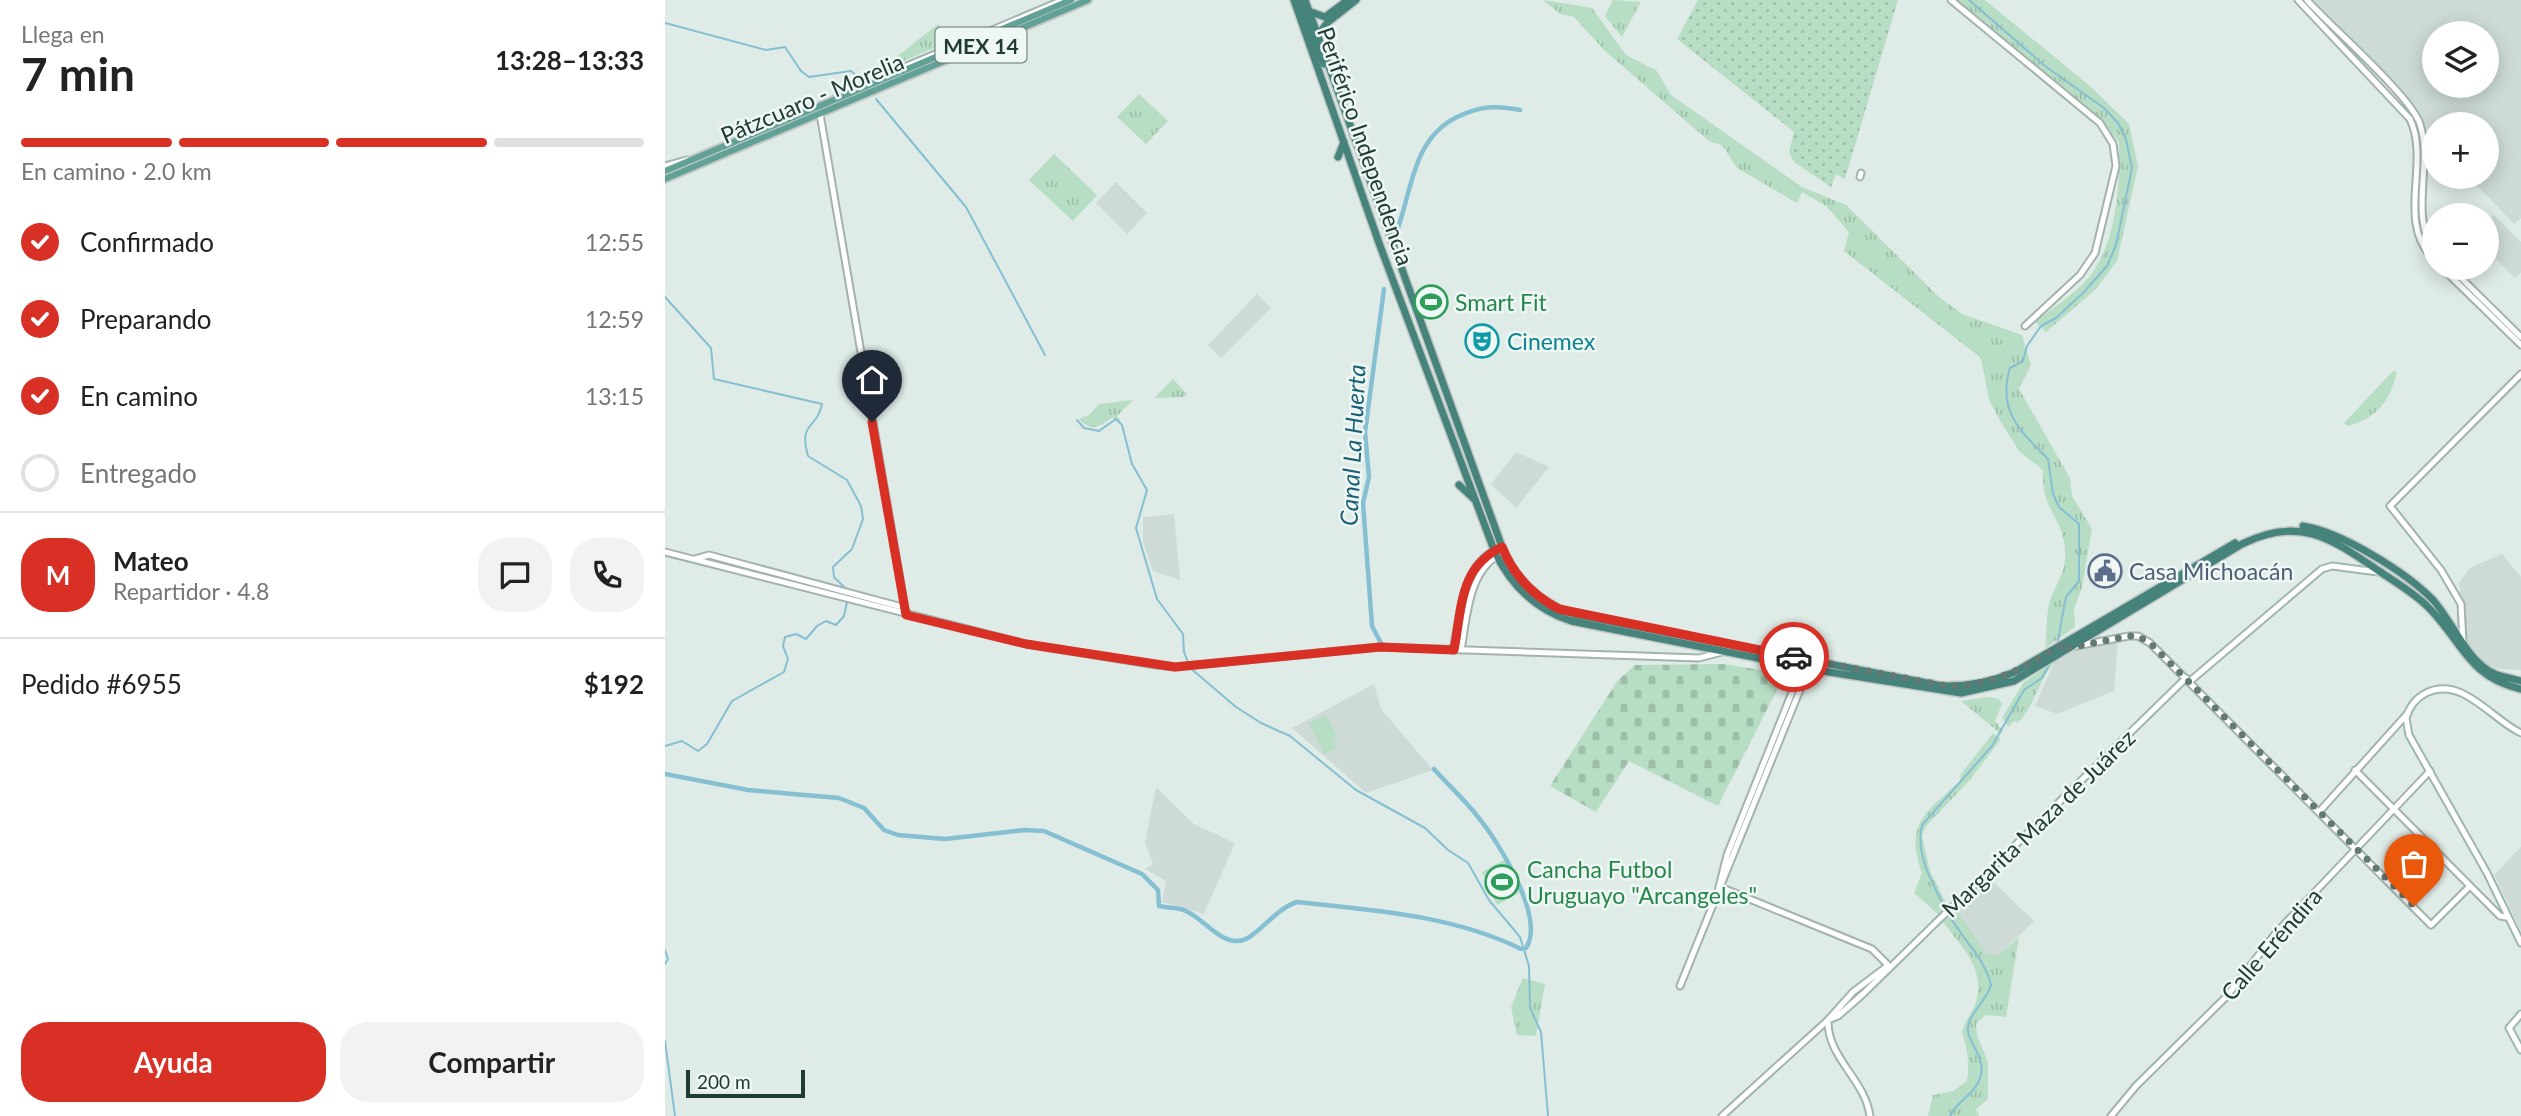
<!DOCTYPE html>
<html lang="es">
<head>
<meta charset="utf-8">
<style>
  :root { --surface:#fff; --page:#f2f2f2; --text:#222; --muted:#767676; --line:#e0e0e0; --accent:#d93025 }
  body { margin:0; font-family:Lato,sans-serif; background:var(--page); color:var(--text); height:100vh; display:flex; flex-direction:column; font-size:26px; white-space:nowrap }
  * { box-sizing:border-box; margin:0 }
  p { font-size:23px; color:var(--muted) }
  .icon { flex:none; width:38px; height:38px; fill:none; stroke:currentColor; stroke-width:2; stroke-linecap:round; stroke-linejoin:round }
  .map { position:relative; flex:1; overflow:hidden }
  .sheet { display:flex; flex-direction:column; background:var(--surface); width:665px }
  .sheet>* { flex:none }
  .tools { position:absolute; left:1757px; top:21px; display:grid; gap:14px }
  .tools a { display:grid; place-items:center; width:77px; height:77px; border-radius:50%; background:var(--surface); box-shadow:0 4px 18px #0003; font-size:35px }
  .scale { position:absolute; left:21px; bottom:18px; width:119px; box-sizing:border-box; padding-left:7px; border:4px solid #203b36; border-top:0; font-size:19px; line-height:24px; white-space:nowrap; color:#203b36; -webkit-text-stroke:5px #eff7f4; paint-order:stroke }
  .pin { position:absolute; display:grid; place-items:center; width:60px; height:60px; color:#fff; margin:-72px -30px; border-radius:50% 50% 50% 0; rotate:-45deg; box-shadow:0 0 7px #0007 }
  .pin .icon { rotate:45deg }
  .courier { position:absolute; display:grid; place-items:center; width:70px; height:70px; margin:-35px; border:5px solid #d93025; border-radius:50%; background:#fff; color:#222; box-shadow:0 2px 9px #0007 }
  .overview em { font-style:normal; font-weight:700 }
  .overview div { display:flex; flex-direction:column-reverse }
  .overview { display:flex; align-items:center; justify-content:space-between; height:119px; padding:0 21px }
  h1 { font-size:46px; font-weight:700; line-height:52px }
  .bar { display:grid; grid-template-columns:repeat(4,1fr); gap:10px 7px; align-content:center; height:84px; padding:0 21px }
  .bar i { height:9px; border-radius:5px; background:var(--line) }
  .bar .on { background:var(--accent) }
  .bar p { grid-column:span 4 }
  .line { display:flex; align-items:center; gap:18px; padding:0 21px; border-top:2px solid var(--line) }
  .line div { flex:1 }
  .round { display:grid; place-items:center; flex:none; width:74px; height:74px; border-radius:28px; background:var(--page) }
  ol { padding:0 21px; list-style:none }
  li { display:flex; align-items:center; gap:21px; height:77px }
  li p { margin-inline-start:auto }
  li .icon { padding:7px; border-radius:50%; background:var(--accent); color:#fff; stroke-width:4 }
  li:last-child { color:var(--muted) }
  li i { width:38px; height:38px; border:4px solid var(--line); border-radius:50% }
  .primary-button { display:flex; gap:14px; margin-top:auto; padding:14px 21px }
  .primary-button a { flex:1; height:80px; border-radius:28px; background:var(--accent); color:#fff; font-size:28px; font-weight:700; line-height:80px; text-align:center }
  .primary-button a+a { background:var(--page); color:var(--text) }
  main { display:flex; flex:1; min-height:0 }
  .map>svg:first-child { display:block }
  .built { fill:#cddad5; fill-rule:evenodd }
  .grass { fill:url(#grass-dots) }
  .cemetery { fill:url(#cemetery-stones) }
  .park { fill:url(#park-tufts) }
  .pitch { fill:#b7ddc4 }
  .lines { fill:none; stroke-linecap:round; stroke-linejoin:round }
  .stream { stroke:#85bfd2; stroke-width:2 }
  .canal { stroke:#85bfd2; stroke-width:4.5 }
  .tertiary-casing { stroke:#a2b3ae; stroke-width:9 }
  .secondary-casing { stroke:#9eb6af; stroke-width:9 }
  .primary-casing { stroke:#c1c8c7; stroke-width:10 }
  .trunk-casing { stroke:#c1c8c7; stroke-width:10 }
  .tertiary { stroke:#fff; stroke-width:5 }
  .secondary { stroke:#fff; stroke-width:5 }
  .primary { stroke:#62a196; stroke-width:6 }
  .trunk { stroke:#46847b; stroke-width:7 }
  .done { stroke:#637974; stroke-width:7; stroke-dasharray:0 12.6 }
  .route { stroke:#d93025; stroke-width:9 }
  .labels { text-anchor:middle; dominant-baseline:central; stroke-width:5; stroke-linejoin:round; paint-order:stroke }
  .shield { fill:#eff7f4; stroke:#5e736f; stroke-width:2 }
  .shield-label { font-size:21px; font-weight:bold; fill:#203b36 }
  .street-label { font-size:23px; fill:#203b36; stroke:#eff7f4 }
  .leisure-label { font-size:23px; fill:#27864d; stroke:#eff7f4; text-anchor:start }
  .culture-label { font-size:23px; fill:#0d838f; stroke:#eff7f4; text-anchor:start }
  .service-label { font-size:23px; fill:#4e5e75; stroke:#eff7f4; text-anchor:start }
  .water-label { font-size:24px; font-style:italic; fill:#196077; stroke:#eff7f4 }
</style>
</head>
<body>
<main>
<section class="sheet">
<div class="overview"><div><h1>7 min</h1><p>Llega en</p></div><em>13:28–13:33</em></div>
<div class="bar"><i class="on"></i><i class="on"></i><i class="on"></i><i></i><p>En camino · 2.0 km</p></div>
<ol>
<li><svg class="icon" aria-label="check" viewBox="0 0 24 24"><path d="M5 12l5 5 9-10"/></svg>Confirmado<p>12:55</p></li>
<li><svg class="icon" aria-label="check" viewBox="0 0 24 24"><path d="M5 12l5 5 9-10"/></svg>Preparando<p>12:59</p></li>
<li><svg class="icon" aria-label="check" viewBox="0 0 24 24"><path d="M5 12l5 5 9-10"/></svg>En camino<p>13:15</p></li>
<li><i></i>Entregado</li>
</ol>
<div class="line" style="height:126px"><b class="round" style="background:var(--accent);color:#fff">M</b><div><b>Mateo</b><p>Repartidor · 4.8</p></div><a class="round"><svg class="icon" aria-label="chat" viewBox="0 0 24 24"><path d="M4 5h16v11H9l-5 4z"/></svg></a><a class="round"><svg class="icon" aria-label="phone" viewBox="0 0 24 24"><path d="M5 4h4l2 5-3 2q2 4 5 5l2-3 5 2v4C11 20 4 13 5 4z"/></svg></a></div>
<div class="line" style="height:91px"><div>Pedido #6955</div><b>$192</b></div>
<div class="primary-button"><a>Ayuda</a><a>Compartir</a></div>
</section>
<div class="map">
<svg width="1856" height="1116" viewBox="0 0 1856 1116">
  <defs>
    <pattern id="grass-dots" width="8" height="8" patternUnits="userSpaceOnUse" patternTransform="scale(1.75)"><rect width="8" height="8" fill="#b7ddc4"/><path d="M2 2h.1M6 6h.1" fill="none" stroke="#9dbfa9" stroke-width="1.8" stroke-linecap="round"/></pattern>
    <pattern id="cemetery-stones" width="16" height="16" patternUnits="userSpaceOnUse" patternTransform="scale(1.75)"><rect width="16" height="16" fill="#b7ddc4"/><path d="M2 7V4a2 2 0 0 1 4 0v3zM10 15v-3a2 2 0 0 1 4 0v3z" fill="#9dbfa9"/></pattern>
    <pattern id="park-tufts" width="24" height="20" patternUnits="userSpaceOnUse" patternTransform="scale(1.75)"><rect width="24" height="20" fill="#b7ddc4"/><path d="M3 7l-1-3M5 7V3M7 7l1-3M15 17l-1-3M17 17v-4M19 17l1-3" fill="none" stroke="#9dbfa9"/></pattern>
  </defs>
  <rect width="100%" height="100%" fill="#dfebe6"/>
  <path class="built" d="M 1646,0 L 1856,0 L 1856,218 L 1849,224 L 1804,177 L 1822,177 L 1822,124 L 1769,124 L 1769,138 L 1751,111 ZM 1769,33 L 1822,33 L 1822,86 L 1769,86 Z
    M 451,182 L 482,213 L 462,234 L 431,203 Z
    M 1829,215 L 1856,242 L 1856,272 L 1850,278 L 1822,250 L 1822,222 Z
    M 592,294 L 606,308 L 556,358 L 543,345 Z
    M 851,452 L 884,467 L 851,508 L 826,484 Z
    M 509,514 L 515,580 L 488,571 L 478,542 L 478,517 Z
    M 1837,554 L 1856,577 L 1856,670 L 1823,668 L 1800,642 L 1794,583 L 1805,568 Z
    M 1453,639 L 1449,691 L 1392,714 L 1370,706 L 1389,662 L 1406,648 Z
    M 709,684 L 716,709 L 768,770 L 701,793 L 627,728 Z
    M 491,787 L 529,824 L 570,843 L 539,914 L 497,902 L 501,881 L 480,869 L 488,864 L 480,843 Z
    M 1856,847 L 1856,931 L 1829,875 Z
    M 1323,877 L 1369,921 L 1334,955 L 1321,955 L 1290,908 Z"/>
  <path class="grass" d="M 1033,0 L 1233,0 L 1180,179 L 1171,174 L 1166,187 L 1129,162 L 1124,152 L 1129,132 L 1012,39 Z"/>
  <path class="cemetery" d="M 1058,664 L 1120,674 L 1053,806 L 964,761 L 931,812 L 885,786 L 953,680 L 970,665 Z"/>
  <path class="park" d="M 878,0 L 927,8 L 961,55 L 992,71 L 1006,95 L 1137,187 L 1181,205 L 1274,297 L 1297,314 L 1357,335 L 1366,365 L 1354,389 L 1405,478 L 1407,496 L 1427,529 L 1417,587 L 1409,609 L 1410,627 L 1380,648 C 1382,634 1381,618 1384,604 C 1389,585 1401,576 1400,553 C 1400,517 1375,511 1378,470 L 1354,451 L 1336,422 L 1324,400 L 1316,358 L 1179,251 L 1184,232 L 1161,206 L 1137,192 L 1132,203 L 1072,168 L 1058,146 L 1044,141 L 939,50 L 909,17 L 895,14 Z
    M 948,0 L 976,2 L 957,37 L 940,16 Z
    M 1291,0 L 1320,0 L 1425,86 L 1464,124 L 1473,166 L 1452,261 L 1430,290 L 1381,332 L 1370,322 C 1387,308 1410,294 1424,277 C 1452,242 1455,185 1454,142 L 1430,114 Z
    M 273,24 L 288,40 L 222,68 L 220,66 Z
    M 474,94 L 503,121 L 481,144 L 452,117 Z
    M 389,154 L 432,195 L 408,221 L 364,180 Z
    M 1728,371 L 1732,372 C 1725,401 1712,418 1683,426 L 1679,423 Z
    M 508,379 L 522,394 L 519,397 L 489,398 Z
    M 468,400 L 452,416 L 456,422 L 447,418 C 433,426 428,433 414,419 L 424,415 L 434,404 Z
    M 1389,662 C 1374,681 1370,704 1353,723 L 1349,721 L 1343,727 L 1337,718 L 1358,683 Z
    M 1324,697 L 1334,699 L 1337,704 L 1330,721 L 1338,731 L 1336,734 L 1296,701 Z
    M 1328,733 L 1336,739 L 1304,781 L 1261,826 L 1257,836 L 1265,871 L 1283,907 L 1274,915 L 1249,893 L 1257,873 C 1239,824 1261,812 1295,781 L 1296,774 Z
    M 1290,908 L 1322,955 L 1334,955 L 1354,937 L 1341,1017 L 1320,1015 L 1311,1024 L 1312,1035 L 1323,1062 L 1323,1099 L 1311,1109 L 1314,1116 L 1263,1116 L 1268,1095 L 1288,1091 L 1302,1081 C 1305,1062 1302,1050 1297,1032 C 1300,1021 1308,1012 1311,1002 C 1321,969 1296,946 1278,922 Z
    M 858,978 L 880,984 L 871,1036 L 852,1035 L 846,1007 Z"/>
  <path class="pitch" d="M 661,715 L 673,737 L 664,742 L 669,741 L 672,747 L 659,754 L 644,723 Z
    M 841,859 L 857,891 L 832,905 L 817,872 Z"/>
  <g class="lines">
    <path class="stream" d="M 1304,0 L 1380,66 L 1439,108 L 1453,123 L 1461,139 L 1467,168 L 1451,245 L 1442,266 L 1418,293 L 1391,318 L 1376,326 L 1362,346 L 1358,361 L 1345,368 C 1332,411 1355,431 1383,459 L 1388,494 L 1394,507 L 1414,524 L 1414,581 L 1401,597 L 1392,645
      M 0,23 L 101,50 L 120,47 L 136,71 L 144,77 L 186,71 L 199,82
      M 211,99 L 301,207 L 380,355
      M 0,297 L 46,348 L 49,379 L 157,404 C 152,430 133,421 143,456 L 182,480 L 196,506 L 198,519 L 187,549 L 168,567 L 169,577 L 181,589
      M 412,420 L 419,428 L 434,431 L 451,419 L 457,425 L 467,464 L 482,490 L 471,528 L 492,599 L 518,634 L 519,652 L 523,662
      M 524,667 L 571,707 L 596,723 L 625,736 L 691,790 L 760,828 L 783,850 L 803,863 L 824,900 L 855,937 L 864,966 L 865,1008 L 876,1032 L 883,1116
      M 0,746 L 17,741 L 33,751 L 42,744 L 67,701 L 119,672 L 123,659 L 118,646 L 120,637 L 131,634 L 141,639 L 152,626 L 161,621 L 171,625 L 179,616 L 182,602
      M 1280,908 C 1267,883 1250,853 1257,825 L 1327,746 L 1359,690 L 1377,678 L 1387,660
      M 1283,913 C 1296,938 1320,958 1326,985 C 1321,1001 1309,1009 1304,1022 C 1297,1040 1323,1055 1315,1078 C 1310,1094 1292,1101 1285,1116
      M 0,950 L 3,959 L 0,964
      M 0,1041 L 10,1116"/>
    <path class="canal" d="M 729,239 C 747,196 745,140 792,117 C 815,106 831,105 855,110
      M 716,643 L 707,626 L 698,503 L 704,477 L 700,432 L 719,289
      M 769,769 C 783,785 800,800 813,817 C 833,841 881,918 861,948
      M 0,774 L 83,790 L 174,798 L 199,808 L 219,830 L 233,835 L 280,839 L 359,830 L 379,831 L 477,874 L 493,890 L 494,906 C 503,908 513,907 521,911 C 541,920 560,951 583,938 C 600,927 613,908 632,902 C 707,910 787,915 856,949"/>
    <defs>
      <path id="tertiary" d="M 1286,0 L 1435,123 L 1448,144 L 1451,166 L 1430,253 L 1415,275 L 1360,326
        M 1633,0 L 1745,119 C 1766,164 1730,221 1769,260
        M 1642,0 C 1665,26 1746,96 1755,124 C 1768,163 1744,216 1769,251
        M 230,71 L 398,0
        M 155,114 L 241,614
        M 0,166 L 22,160
        M 1195,177 L 1196,173
        M 1777,268 L 1856,345
        M 1786,268 L 1856,337
        M 0,552 L 361,644 L 491,665 L 510,667 L 715,647 L 1034,658 L 1057,652
        M 30,559 L 44,555 L 237,607
        M 1798,642 L 1796,604 L 1776,570 L 1725,506 L 1856,374
        M 1411,646 L 1464,636 L 1473,636 L 1485,643 L 1766,925 L 1805,886
        M 788,650 C 796,614 795,567 832,549
        M 796,650 C 802,618 803,570 836,554
        M 1690,770 L 1835,916 L 1841,917
        M 1654,812 L 1743,713
        M 1055,887 L 1207,949 L 1224,966
        M 1053,891 L 1062,855 L 1138,665
        M 1015,986 L 1145,665
        M 1057,1116 L 1163,1020
        M 1446,1116 L 1471,1086 L 1562,996 L 1610,934 L 1765,771"/>
      <path id="secondary" d="M 1524,682 L 1657,569 L 1667,566 L 1713,572
        M 1856,733 C 1827,720 1797,675 1761,693 C 1751,698 1744,708 1741,718 L 1744,735 L 1822,873 L 1856,943
        M 1856,1014 L 1844,1028 L 1856,1050
        M 1163,1020 L 1173,1016 L 1198,994 L 1521,678
        M 1205,1116 C 1200,1079 1162,1058 1163,1020 L 1188,992 L 1221,967"/>
      <path id="primary" d="M 0,171 L 406,0
        M 0,179 L 423,0"/>
      <path id="trunk" d="M 629,0 L 714,243 L 829,550 C 845,585 870,609 906,621 L 1164,672 L 1296,693 L 1349,681 L 1577,544 C 1635,515 1667,539 1714,571 C 1730,582 1749,593 1762,606 C 1797,640 1802,677 1856,689
        M 635,0 L 659,64
        M 640,0 L 837,547 C 850,579 874,602 908,614 L 1277,686 C 1303,687 1326,682 1350,672 L 1570,543
        M 646,12 L 660,17 L 683,0
        M 653,35 L 663,22 L 691,0
        M 673,157 L 679,142
        M 794,485 L 809,499
        M 1638,526 C 1676,532 1741,572 1768,600 C 1788,622 1802,662 1830,674 C 1838,677 1848,679 1856,681"/>
    </defs>
    <use href="#tertiary" class="tertiary-casing"/>
    <use href="#secondary" class="secondary-casing"/>
    <use href="#primary" class="primary-casing"/>
    <use href="#trunk" class="trunk-casing"/>
    <use href="#tertiary" class="tertiary"/>
    <use href="#secondary" class="secondary"/>
    <use href="#primary" class="primary"/>
    <use href="#trunk" class="trunk"/>
  </g>
  <g class="lines">
    <path class="done" d="M 1129,657 L 1277,685 C 1324,689 1361,667 1400,643 L 1403,648 L 1464,636 L 1473,636 L 1485,643 L 1749,906"/>
    <path class="route" d="M 207,422 L 241,615 L 361,644 L 510,667 L 715,647 L 789,650 C 797,608 794,567 837,547 C 848,574 867,595 894,609 L 1129,657"/>
  </g>
  <defs>
    <symbol id="stadium-ring" viewBox="-11 -11 22 22"><circle r="9.5" fill="#eff7f4" stroke="#2e9e5b" stroke-width="1.5"/><path d="M0-5a6.5 5 0 1 0 0 10a6.5 5 0 1 0 0-10ZM-3.5-1.8h7v3.6h-7Z" fill="#2e9e5b"/></symbol>
    <symbol id="theatre-ring" viewBox="-11 -11 22 22"><circle r="9.5" fill="#eff7f4" stroke="#0f9aa8" stroke-width="1.5"/><path d="M-5-5.5Q0-4 5-5.5V0Q5 5 0 6Q-5 5-5 0ZM-3.3-2.5H-1v1.5H-3.3ZM1-2.5H3.3v1.5H1ZM-2.8 1Q0 5.5 2.8 1Z" fill="#0f9aa8"/></symbol>
    <symbol id="civic-ring" viewBox="-11 -11 22 22"><circle r="9.5" fill="#eff7f4" stroke="#5c6f8a" stroke-width="1.5"/><path d="M-.6-6.5H3V-4.5H.6V-3L4-1V1h2V6H-6V1h2V-1L-.6-3ZM-1.2 2.5V6h2.4V2.5Z" fill="#5c6f8a"/></symbol>
  </defs>
  <g fill-rule="evenodd">
    <use href="#stadium-ring" x="747" y="283" width="38" height="38"/>
    <use href="#theatre-ring" x="798" y="322" width="38" height="38"/>
    <use href="#civic-ring" x="1421" y="552" width="38" height="38"/>
    <use href="#stadium-ring" x="818" y="863" width="38" height="38"/>
  </g>
  <g class="labels">
    <rect class="shield" x="270.5" y="27.5" width="91" height="35" rx="5"/>
    <g class="shield-label">
      <text x="316" y="45">MEX 14</text>
    </g>
    <g class="street-label">
      <text transform="translate(147 98) rotate(-23)">Pátzcuaro - Morelia</text>
      <text transform="translate(701 146) rotate(71)">Periférico Independencia</text>
      <text transform="translate(1373 823) rotate(-44)">Margarita Maza de Juárez</text>
      <text transform="translate(1606 944) rotate(-49)">Calle Eréndira</text>
    </g>
    <g class="leisure-label">
      <text x="790" y="302">Smart Fit</text>
      <text x="862" y="869">Cancha Futbol<tspan x="862" dy="26">Uruguayo "Arcangeles"</tspan></text>
    </g>
    <g class="culture-label">
      <text x="842" y="341">Cinemex</text>
    </g>
    <g class="service-label">
      <text x="1464" y="571">Casa Michoacán</text>
    </g>
    <g class="water-label">
      <text transform="translate(687 445) rotate(-87)">Canal La Huerta</text>
    </g>
  </g>
</svg>
<div class="tools">
<a><svg class="icon" aria-label="layers" viewBox="0 0 24 24"><path d="M12 4l9 5-9 5-9-5zM3 14l9 5 9-5"/></svg></a>
<a>+</a>
<a>−</a>
</div>
<div class="scale">200 m</div>
<div class="pin" style="left:1749px;top:906px;background:#ea580c"><svg class="icon" aria-label="bag" viewBox="0 0 24 24"><path d="M5 8h14l-1 12H6zM9 8a3 3 0 0 1 6 0"/></svg></div>
<div class="pin" style="left:207px;top:422px;background:#1f2937"><svg class="icon" aria-label="home" viewBox="0 0 24 24"><path d="M3 11l9-7 9 7M6 9v11h12V9"/></svg></div>
<div class="courier" style="left:1129px;top:657px"><svg class="icon" aria-label="car" viewBox="0 0 24 24"><path d="M5 17H2v-5l4-1 3-4h7l3 4 3 1v5h-3M9 17h6M6 11h13"/><circle cx="7" cy="17" r="2"/><circle cx="17" cy="17" r="2"/></svg></div>
</div>
</main>
</body>
</html>
